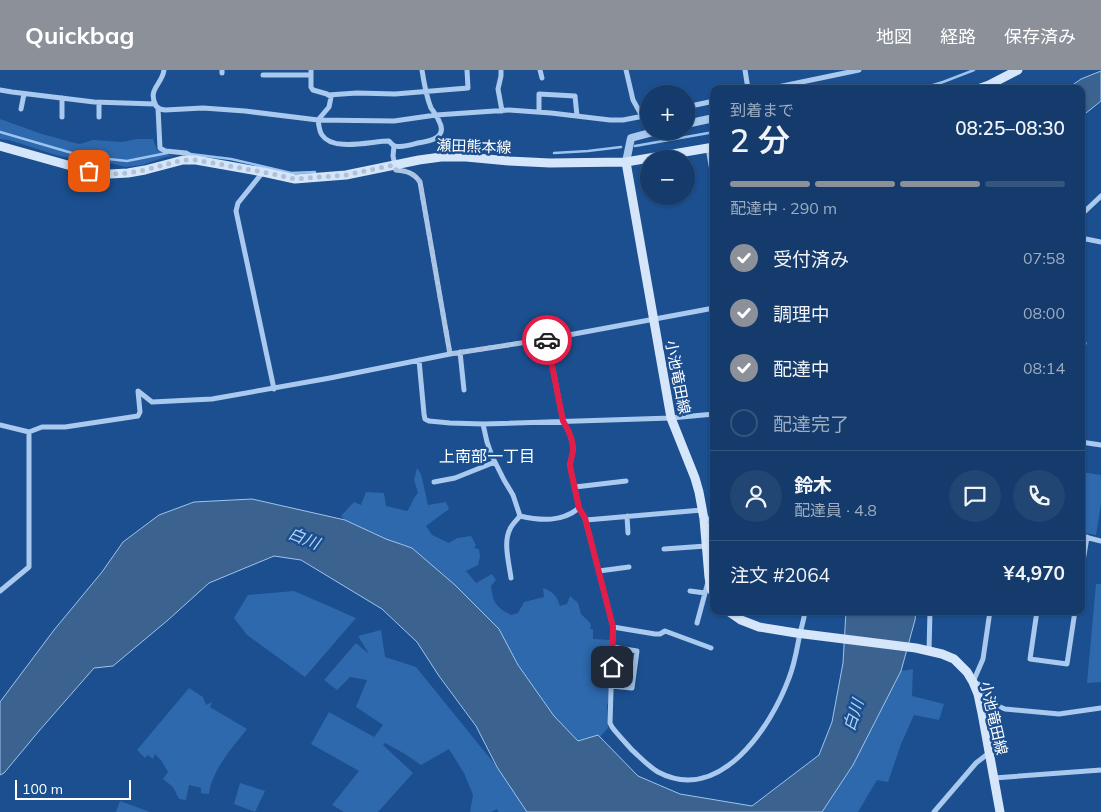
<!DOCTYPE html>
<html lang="ja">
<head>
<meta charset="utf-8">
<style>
  :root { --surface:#143b6b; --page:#214673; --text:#f1f3f6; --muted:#9dadc1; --line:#33557e; --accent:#8c9099 }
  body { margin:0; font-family:Mulish,"Noto Sans JP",sans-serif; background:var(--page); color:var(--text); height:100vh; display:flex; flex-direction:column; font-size:19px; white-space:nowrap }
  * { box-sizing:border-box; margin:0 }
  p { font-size:16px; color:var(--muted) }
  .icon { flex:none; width:28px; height:28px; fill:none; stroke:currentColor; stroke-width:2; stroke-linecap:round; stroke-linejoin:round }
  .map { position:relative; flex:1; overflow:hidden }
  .details { position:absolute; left:710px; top:15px; width:375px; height:530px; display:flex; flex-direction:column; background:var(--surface); border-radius:10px; box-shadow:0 1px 4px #0004,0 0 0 1px var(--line) }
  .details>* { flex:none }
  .buttons { position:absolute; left:640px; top:15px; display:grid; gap:10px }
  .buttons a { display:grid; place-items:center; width:55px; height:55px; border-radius:50%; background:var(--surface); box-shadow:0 1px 4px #0004,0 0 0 1px var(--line); font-size:25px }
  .scale { position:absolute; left:15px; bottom:12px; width:116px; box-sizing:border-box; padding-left:5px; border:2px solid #fff; border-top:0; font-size:14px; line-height:18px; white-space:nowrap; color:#fff; -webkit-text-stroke:4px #1b4f8f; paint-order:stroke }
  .pin { position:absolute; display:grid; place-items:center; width:42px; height:42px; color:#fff; margin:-21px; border-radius:10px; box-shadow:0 2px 8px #0006 }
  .courier { position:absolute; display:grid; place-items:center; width:50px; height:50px; margin:-25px; border:4px solid #e11d48; border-radius:50%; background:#fff; color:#222; box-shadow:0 1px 6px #0007 }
  .overview em { font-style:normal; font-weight:600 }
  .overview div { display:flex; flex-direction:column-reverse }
  .overview { display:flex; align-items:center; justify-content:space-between; height:85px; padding:0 20px }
  h1 { font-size:32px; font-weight:600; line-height:38px }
  .bar { display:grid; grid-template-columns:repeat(4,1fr); gap:8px 5px; align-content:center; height:60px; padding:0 20px }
  .bar i { height:6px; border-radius:4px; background:var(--line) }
  .bar .selected { background:var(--accent) }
  .bar p { grid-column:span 4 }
  .line { display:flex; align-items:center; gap:12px; padding:0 20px; border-top:1px solid var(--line) }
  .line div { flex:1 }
  .round { display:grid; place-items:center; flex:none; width:52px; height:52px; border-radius:26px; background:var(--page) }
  ol { padding:0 20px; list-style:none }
  li { display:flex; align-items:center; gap:15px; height:55px }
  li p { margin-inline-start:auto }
  li .icon { padding:5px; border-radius:50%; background:var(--accent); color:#fff; stroke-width:4 }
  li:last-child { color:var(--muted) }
  li i { width:28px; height:28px; border:2px solid var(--line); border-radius:50% }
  header { display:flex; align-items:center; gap:30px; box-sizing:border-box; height:70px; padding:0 25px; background:var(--accent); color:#fff }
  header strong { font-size:24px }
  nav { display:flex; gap:28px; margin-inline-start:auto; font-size:18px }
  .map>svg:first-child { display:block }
  .green { fill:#2e69ad }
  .water { fill:#3c6290; stroke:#9cc4f0 }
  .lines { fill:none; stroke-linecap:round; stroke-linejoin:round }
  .stream { stroke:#9cc4f0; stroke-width:2.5 }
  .minor { stroke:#a9c9ee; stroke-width:5 }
  .tertiary { stroke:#a9c9ee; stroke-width:8 }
  .secondary { stroke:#d6e6fa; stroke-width:9 }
  .done { stroke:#afc1d8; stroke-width:5; stroke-dasharray:0 9 }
  .route { stroke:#e11d48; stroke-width:6 }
  .labels { text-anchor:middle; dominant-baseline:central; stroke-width:5; stroke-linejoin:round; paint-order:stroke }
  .street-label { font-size:15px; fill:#fff; stroke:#1b4f8f }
  .neighbourhood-label { font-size:16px; fill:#fff; stroke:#1b4f8f }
  .water-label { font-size:16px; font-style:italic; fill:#b5d3f5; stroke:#1b4f8f }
</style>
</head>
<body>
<header>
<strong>Quickbag</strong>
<nav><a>地図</a><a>経路</a><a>保存済み</a></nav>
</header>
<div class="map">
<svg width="1101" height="742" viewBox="0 0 1101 742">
  <rect width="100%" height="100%" fill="#1b4f8f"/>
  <path class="green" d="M 0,49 L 42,64 L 71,72 L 80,74 L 93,70 L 122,72 L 137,69 L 153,69 L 157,80 L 161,82 L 173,86 L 165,87 L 142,95 L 126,97 L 110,93 L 85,91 L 56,85 L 9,70 L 0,69 Z
    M 417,398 L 421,404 L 428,435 L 446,432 L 449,439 L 426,456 L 432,465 L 449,473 L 457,468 L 471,466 L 476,475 L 474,478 L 479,479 L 480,486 L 478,495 L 466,501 L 476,513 L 492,504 L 496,510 L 491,516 C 493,533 496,537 511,545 L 518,543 L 524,532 L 544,527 L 543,518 C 553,522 557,526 560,536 L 567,534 L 570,526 L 578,533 L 581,544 L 591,554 L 590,559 L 593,559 L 593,569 L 611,570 L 610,629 L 607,635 L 608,658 L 600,667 L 598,665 L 578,672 L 554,646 L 518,595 L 499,559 L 412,478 L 386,469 L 345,450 L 341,446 L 354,432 L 361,435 L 366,422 L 384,423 L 386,436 L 407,441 C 412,435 412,429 418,423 L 414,410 Z
    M 1081,402 L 1101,405 L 1101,434 L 1096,465 L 1081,462 Z
    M 1096,514 L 1101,514 L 1101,612 L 1087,613 Z
    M 294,521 L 356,548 L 305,607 L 247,565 L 234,548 L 248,525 Z
    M 381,560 L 385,587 L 416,597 L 497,697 L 527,742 L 498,742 L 497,739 L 491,742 L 470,742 L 473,725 L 464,703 L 449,679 L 421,695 L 405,684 L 385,673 L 383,675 L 413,703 L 378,742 L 344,742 L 332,735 L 359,701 L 311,674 L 329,642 L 374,667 L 383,655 L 356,637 L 367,610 L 350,607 L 337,620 L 324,610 L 356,573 L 369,584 L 358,566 Z
    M 913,599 L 912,626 L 944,634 L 939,650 L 914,645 L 901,674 L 888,712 L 877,710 L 858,742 L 822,742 L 853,695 L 901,601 Z
    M 189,618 L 203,627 L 206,635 L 212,632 L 210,637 L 247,659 C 232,678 212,700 209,724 L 201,723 L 201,718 L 189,715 L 186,730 L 179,729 L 173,717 L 163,709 L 168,702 L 161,690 L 155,684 L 153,689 L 148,685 L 145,688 L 137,680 Z
    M 240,713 L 265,721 L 255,742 L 234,734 Z
    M 120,731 L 150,742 L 116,742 Z"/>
  <path class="water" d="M 1101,1 L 1101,31 L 1081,47 L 1081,19 L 1067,19 L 1081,9 Z
    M 252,429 L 345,450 L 386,469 L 412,478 L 455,515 L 499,559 L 518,595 L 554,646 L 578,671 L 598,665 L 638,706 L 680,724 L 752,736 L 819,685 L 832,652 L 843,593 L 846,541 L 916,541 L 915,550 L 901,601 L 853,695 L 822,742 L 527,742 L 497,697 L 476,656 L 439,606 L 417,572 L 382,539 L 301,490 L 274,486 L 209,513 L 168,550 L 113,596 L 94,598 L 39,661 L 4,703 L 0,705 L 0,632 L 54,560 L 102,502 L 123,472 L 159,445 L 194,432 Z"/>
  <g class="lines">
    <path class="stream" d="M 920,19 L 943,12 L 974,0
      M 0,62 L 72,83 L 99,88 L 127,91 L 167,83
      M 635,76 L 714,62
      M 554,83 L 588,81 L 621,77
      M 190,84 L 231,89 L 291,103 L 315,102"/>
    <path class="minor" d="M 164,0 C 162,15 147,19 156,36 L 160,39 L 165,40 L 203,38 L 245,41 L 318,50 L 394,51 L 436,45 L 509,40 L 551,43 L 610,50 L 623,50 L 649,45
      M 311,0 L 311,17 L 313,20 L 327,24 L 331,27 L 329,37 L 318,50 C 319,55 319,61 322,65 C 333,82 372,71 389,71 C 391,73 392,75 395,76 C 401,78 411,75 418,73 C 430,71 448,68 439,51 C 437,46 434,42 431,38 C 426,26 424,13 422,0
      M 501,0 L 501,6 L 498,19 L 502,41
      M 540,0 L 542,8
      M 626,0 L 633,30 L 642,46
      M 745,0 L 748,19
      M 222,3 L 222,0
      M 263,5 L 311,5
      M 768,19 L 859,0
      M 0,20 L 12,22 L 94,32 L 155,34
      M 328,25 L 357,23 L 395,24 L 468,18 L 467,0
      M 686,37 L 714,31
      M 158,38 L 160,78 L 165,81 L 186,83 L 196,89
      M 21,39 L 24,24
      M 539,42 L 539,24 L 575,26 L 577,46
      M 62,47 L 62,28
      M 99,47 L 99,32
      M 394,76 L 393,86 L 396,100 C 407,101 414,103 420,112 L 450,284
      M 708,78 L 714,112
      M 263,102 L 238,133 L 236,141 L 274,319
      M 1081,145 L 1101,126
      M 1081,168 L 1101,172
      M 547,269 L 563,351 C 568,359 573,369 573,379 C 573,385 570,390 570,396 L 579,438 L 585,448 L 613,557 L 655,564 L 660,564 L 665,561 L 711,578
      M 1081,272 L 1084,273 L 1081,286
      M 460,282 L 464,320
      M 419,290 L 424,344 L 425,349 L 429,351 L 450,353 L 483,354 L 671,348 L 714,344
      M 483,354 L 487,372 L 492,386 L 504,410 L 513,425 L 520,446 C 541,451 562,452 579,438
      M 0,355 L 29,362 L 42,357 L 65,357 L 138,346 L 140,342 L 138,321 L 152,332 L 212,329 L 330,308 L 450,284 L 547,269 L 714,238
      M 1081,372 L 1101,375
      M 434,412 L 455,408 L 495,392
      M 575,417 L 626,411
      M 627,446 L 628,463
      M 704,449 L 714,449
      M 586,450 L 702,440
      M 1081,466 L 1101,471
      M 664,479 L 706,476
      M 599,501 L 629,497
      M 1081,503 L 1087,467
      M 511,508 C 509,493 503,472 510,459 C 512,454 517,450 520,446
      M 0,521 L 29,497 L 29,362
      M 690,521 L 705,523
      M 990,541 L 983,589 L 973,612 L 981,615 L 993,634 L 1005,639 L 1059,644 L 1101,638
      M 1037,541 L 1030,589 L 1067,594 L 1075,541
      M 697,553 L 708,512
      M 613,557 L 610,653 L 612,657 C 618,665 625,672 632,680 C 640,687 648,696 658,702 C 720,735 771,657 789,608 C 795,593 797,578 800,563 C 802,556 804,549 805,541
      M 929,581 L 930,541
      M 611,616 L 632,618 L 637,581 L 612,577
      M 994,708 L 1101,700
      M 934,742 L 976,693 L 989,683"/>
    <path class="tertiary" d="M 686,54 L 714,48
      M 626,92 L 631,68 L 657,61"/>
    <path class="secondary" d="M 978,19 L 989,15 L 1018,0
      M 0,76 L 89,101 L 110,104 L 128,103 L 145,100 L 183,90 L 196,90 L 263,102 L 295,109 L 346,105 L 419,90 L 441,87 L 466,87 L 509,91 L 550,93 L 626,92 L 714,77
      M 626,92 L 671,348 L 695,408 L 699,422 L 704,449 L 709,507 L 711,519 L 714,524
      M 728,541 L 741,550 L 759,557 L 796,563 L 916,578 L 942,584 L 954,589 L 967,602 L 973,612 L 978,624 L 982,643 L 1000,742"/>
  </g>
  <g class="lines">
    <path class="done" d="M 89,101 L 110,104 L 128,103 L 145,100 L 183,90 L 196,90 L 263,102 L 295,109 L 346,105 L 394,95 L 396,100 C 407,101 414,103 420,112 L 450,284 L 547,269 L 547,270"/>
    <path class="route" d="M 547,270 L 563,351 C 568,359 573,369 573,379 C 573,385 570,390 570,396 L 579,438 L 585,448 L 613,557 L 612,597"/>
  </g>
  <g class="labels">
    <g class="street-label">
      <text transform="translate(474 76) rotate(2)">瀬田熊本線</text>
      <text transform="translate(678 307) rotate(79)">小池竜田線</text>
      <text transform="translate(994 648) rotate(77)">小池竜田線</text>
    </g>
    <g class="neighbourhood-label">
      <text x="487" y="386">上南部一丁目</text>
    </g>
    <g class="water-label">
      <text transform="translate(304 468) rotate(22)">白川</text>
      <text transform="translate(853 645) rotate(-72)">白川</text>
    </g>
  </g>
</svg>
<div class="buttons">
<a>+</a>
<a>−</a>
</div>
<div class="scale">100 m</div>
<div class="pin" style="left:89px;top:101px;background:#ea580c"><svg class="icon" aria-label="bag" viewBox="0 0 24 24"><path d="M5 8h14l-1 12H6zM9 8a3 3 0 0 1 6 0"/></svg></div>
<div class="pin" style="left:612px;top:597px;background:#1f2937"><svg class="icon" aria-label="home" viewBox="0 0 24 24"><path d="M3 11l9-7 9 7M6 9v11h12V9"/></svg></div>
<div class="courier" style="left:547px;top:270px"><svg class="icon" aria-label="car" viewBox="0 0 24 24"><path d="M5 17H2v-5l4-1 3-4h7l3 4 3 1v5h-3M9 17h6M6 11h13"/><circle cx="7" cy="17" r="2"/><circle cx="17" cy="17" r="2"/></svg></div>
<section class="details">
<div class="overview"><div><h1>2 分</h1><p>到着まで</p></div><em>08:25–08:30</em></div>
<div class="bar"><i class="selected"></i><i class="selected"></i><i class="selected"></i><i></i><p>配達中 · 290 m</p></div>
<ol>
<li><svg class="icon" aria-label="check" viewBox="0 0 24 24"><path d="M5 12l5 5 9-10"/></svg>受付済み<p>07:58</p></li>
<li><svg class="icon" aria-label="check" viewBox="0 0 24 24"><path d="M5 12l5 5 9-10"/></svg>調理中<p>08:00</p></li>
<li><svg class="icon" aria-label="check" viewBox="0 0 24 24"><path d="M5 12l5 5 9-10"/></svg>配達中<p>08:14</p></li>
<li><i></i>配達完了</li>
</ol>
<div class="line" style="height:90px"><a class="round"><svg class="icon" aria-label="person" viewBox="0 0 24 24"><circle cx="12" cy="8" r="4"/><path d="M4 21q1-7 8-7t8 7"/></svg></a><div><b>鈴木</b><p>配達員 · 4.8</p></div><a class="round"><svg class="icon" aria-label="chat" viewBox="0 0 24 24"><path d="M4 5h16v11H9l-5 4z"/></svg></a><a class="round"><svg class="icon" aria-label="phone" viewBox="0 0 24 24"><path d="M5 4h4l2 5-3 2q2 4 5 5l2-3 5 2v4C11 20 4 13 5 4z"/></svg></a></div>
<div class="line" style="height:65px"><div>注文 #2064</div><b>¥4,970</b></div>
</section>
</div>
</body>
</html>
